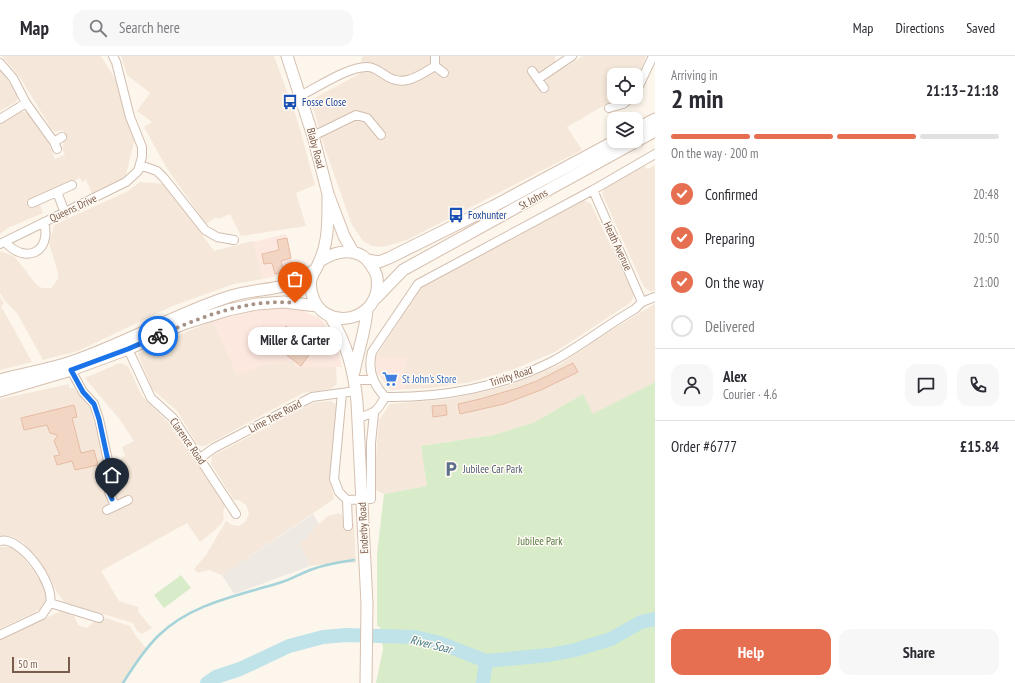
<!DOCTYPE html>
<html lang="en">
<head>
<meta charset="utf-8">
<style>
  :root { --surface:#fff; --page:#f7f7f7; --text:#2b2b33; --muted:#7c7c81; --line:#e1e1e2; --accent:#e76f51 }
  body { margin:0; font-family:"PT Sans Narrow",sans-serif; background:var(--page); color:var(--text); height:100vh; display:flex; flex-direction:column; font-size:15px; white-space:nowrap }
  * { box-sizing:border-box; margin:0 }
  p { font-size:13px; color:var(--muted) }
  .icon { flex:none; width:22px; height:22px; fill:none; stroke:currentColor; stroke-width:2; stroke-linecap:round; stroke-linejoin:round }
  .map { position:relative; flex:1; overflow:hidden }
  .side { display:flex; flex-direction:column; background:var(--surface); width:360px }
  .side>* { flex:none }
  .fabs { position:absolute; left:607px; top:12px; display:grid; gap:8px }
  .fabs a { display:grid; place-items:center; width:36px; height:36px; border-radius:8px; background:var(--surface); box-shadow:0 2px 6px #0003; font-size:20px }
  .scale { position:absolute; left:12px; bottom:10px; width:58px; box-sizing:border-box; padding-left:4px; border:2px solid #7a5c4d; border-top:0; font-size:11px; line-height:14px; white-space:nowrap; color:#7a5c4d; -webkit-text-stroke:3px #fffaf3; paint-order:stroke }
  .pin { position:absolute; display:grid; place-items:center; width:34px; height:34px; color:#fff; margin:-41px -17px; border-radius:50% 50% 50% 0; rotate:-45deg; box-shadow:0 0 4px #0007 }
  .pin .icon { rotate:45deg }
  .courier { position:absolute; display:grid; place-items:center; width:40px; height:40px; margin:-20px; border:3px solid #1a73e8; border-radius:50%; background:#fff; color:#222; box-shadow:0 1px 5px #0007 }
  .bubble { position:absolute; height:28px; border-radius:12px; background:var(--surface); box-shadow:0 2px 6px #0003; font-size:13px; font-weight:700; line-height:28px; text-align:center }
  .overview em { font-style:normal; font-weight:700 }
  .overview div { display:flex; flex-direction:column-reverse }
  .overview { display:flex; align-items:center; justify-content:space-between; height:68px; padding:0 16px }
  h1 { font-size:26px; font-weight:700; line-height:30px }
  .bar { display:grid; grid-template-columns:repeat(4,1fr); gap:6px 4px; align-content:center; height:48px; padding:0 16px }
  .bar i { height:5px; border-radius:3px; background:var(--line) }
  .bar .active { background:var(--accent) }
  .bar p { grid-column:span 4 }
  .line { display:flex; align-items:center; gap:10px; padding:0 16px; border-top:1px solid var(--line) }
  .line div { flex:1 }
  .round { display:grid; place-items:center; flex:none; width:42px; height:42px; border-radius:12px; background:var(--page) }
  ol { padding:0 16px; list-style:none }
  li { display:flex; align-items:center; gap:12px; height:44px }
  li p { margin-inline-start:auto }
  li .icon { padding:4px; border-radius:50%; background:var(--accent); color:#fff; stroke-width:4 }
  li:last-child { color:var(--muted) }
  li i { width:22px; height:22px; border:2px solid var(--line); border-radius:50% }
  .action { display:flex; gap:8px; margin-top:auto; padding:8px 16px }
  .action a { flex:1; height:46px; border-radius:12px; background:var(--accent); color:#fff; font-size:16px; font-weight:700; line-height:46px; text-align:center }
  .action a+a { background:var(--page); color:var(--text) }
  header { display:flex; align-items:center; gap:24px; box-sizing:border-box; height:56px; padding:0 20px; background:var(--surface); border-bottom:1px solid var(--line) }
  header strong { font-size:19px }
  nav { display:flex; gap:22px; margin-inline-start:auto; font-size:14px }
  .search { width:280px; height:36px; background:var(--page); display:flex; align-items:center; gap:10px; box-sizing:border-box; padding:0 14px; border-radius:12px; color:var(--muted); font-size:15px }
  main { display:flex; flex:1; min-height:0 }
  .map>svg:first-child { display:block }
  .residential { fill:#f5e8da }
  .commercial { fill:#fde8e0 }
  .industrial { fill:#efe9e4 }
  .green { fill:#d8ecc9 }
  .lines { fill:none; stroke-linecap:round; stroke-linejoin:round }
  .stream { stroke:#a5d3da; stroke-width:2.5 }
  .river { stroke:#bfe3e8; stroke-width:14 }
  .building { fill:#f3d5c3; stroke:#e6bba3 }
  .minor-casing { stroke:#d1beb0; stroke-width:10 }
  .secondary-casing { stroke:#d6c0b0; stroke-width:13 }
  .minor { stroke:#fff; stroke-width:8 }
  .secondary { stroke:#fff; stroke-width:11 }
  .done { stroke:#a89285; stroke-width:4; stroke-dasharray:0 7.2 }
  .route { stroke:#1a73e8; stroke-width:5 }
  .labels { text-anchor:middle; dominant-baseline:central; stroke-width:3; stroke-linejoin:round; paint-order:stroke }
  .transit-label { font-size:11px; fill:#164399; stroke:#fffaf3; text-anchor:start }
  .street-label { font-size:11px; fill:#7a5c4d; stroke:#fffaf3 }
  .shop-label { font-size:11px; fill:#366cbe; stroke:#fffaf3; text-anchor:start }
  .service-label { font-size:11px; fill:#4e5e75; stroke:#fffaf3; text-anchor:start }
  .park-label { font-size:11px; fill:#537a41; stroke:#fffaf3 }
  .water-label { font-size:12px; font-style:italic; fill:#437c86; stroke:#fffaf3 }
</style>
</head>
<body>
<header>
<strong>Map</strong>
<div class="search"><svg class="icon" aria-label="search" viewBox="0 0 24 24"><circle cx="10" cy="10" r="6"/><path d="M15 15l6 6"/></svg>Search here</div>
<nav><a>Map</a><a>Directions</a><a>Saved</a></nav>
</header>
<main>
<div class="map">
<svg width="655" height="627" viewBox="0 0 655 627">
  <rect width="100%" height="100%" fill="#fdf6ec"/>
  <path class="residential" d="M 2,0 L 101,0 L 117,26 L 135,82 L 125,123 L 92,138 L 86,124 L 82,126 L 80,122 L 37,140 L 43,157 L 8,172 L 0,178 L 0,68 L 20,56 L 28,56 L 48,86 L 55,103 L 65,99 L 62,92 L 64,85 L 67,83 L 63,74 L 55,76 L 51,72 L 19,20 Z
    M 121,0 L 274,0 L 298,66 L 315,129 L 296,137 L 306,170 L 241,180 L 230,158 L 218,163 L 216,161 L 206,168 L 166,111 L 144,71 L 152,66 L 137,55 L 150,37 L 127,19 Z
    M 364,0 L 555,0 L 555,7 L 534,21 L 542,33 L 548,29 L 546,24 L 547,22 L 583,0 L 646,0 L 636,27 L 636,19 L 614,19 L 614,34 L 609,37 L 611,41 L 610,46 L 567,71 L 582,94 L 407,184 L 383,191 L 372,190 L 363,185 L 352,169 L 324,90 L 311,44 L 359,18 L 362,1 Z
    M 0,14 L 19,40 L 16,46 L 0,55 Z
    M 655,109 L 655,234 L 651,236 L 644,231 L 602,138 L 605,131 L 643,110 L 648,113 Z
    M 140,126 L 165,128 L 214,195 L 253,185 L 263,223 L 234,228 L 175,249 L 78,295 L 43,304 L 17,257 L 5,245 L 0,237 L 0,195 L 14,200 L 37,229 L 42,232 L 51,232 L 58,223 L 58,216 L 49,187 L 54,169 L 128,135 Z
    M 584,144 L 591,148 L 633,237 L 633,243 L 630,247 L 555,296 L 512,314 L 471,326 L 432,332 L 405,333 L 404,313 L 406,302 L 375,302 L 423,229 Z
    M 0,240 L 4,248 L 1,250 L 32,306 L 0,314 Z
    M 655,248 L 655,326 L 593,359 L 583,338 L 535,366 L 494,379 L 422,390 L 427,430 L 384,438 L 376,434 L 375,414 L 379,364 L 390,348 L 449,343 L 495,333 L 518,326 L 559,309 L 608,276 Z
    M 213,265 L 237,318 L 267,308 L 293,305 L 296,311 L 336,311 L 337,328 L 331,333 L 303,337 L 205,390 L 201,390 L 197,388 L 177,355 L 152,333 L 138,298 L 150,291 Z
    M 120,307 L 128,310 L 142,340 L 169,367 L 225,450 L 223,456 L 224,462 L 222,467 L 214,475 L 200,486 L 187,467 L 101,515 L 119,545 L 138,551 L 139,557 L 152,572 L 142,578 L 137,575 L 133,567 L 64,546 L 56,535 L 51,524 L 24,487 L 12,480 L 0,480 L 0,343 L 69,328 L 69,332 L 74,332 L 90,352 L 107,413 L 125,400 L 122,391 L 134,385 L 120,364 L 85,322 Z
    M 331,345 L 338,350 L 339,382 L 331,428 L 334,443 L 222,519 L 209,514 L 198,517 L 194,513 L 206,499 L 226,465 L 232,469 L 239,470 L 246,465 L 249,457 L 246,449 L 239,444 L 234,444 L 211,408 L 212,400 L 313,347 Z
    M 338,457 L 344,460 L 346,467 L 354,468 L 356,507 L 334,507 L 310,510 L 300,488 L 319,468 L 328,460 Z
    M 0,491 L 10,491 L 20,497 L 42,527 L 46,540 L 45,546 L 39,554 L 0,573 Z
    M 61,555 L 74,560 L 78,569 L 87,572 L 94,566 L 98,566 L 103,561 L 130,570 L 136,580 L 147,593 L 123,627 L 0,627 L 0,584 Z"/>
  <path class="commercial" d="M 286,178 L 294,216 L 263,223 L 253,186 Z
    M 277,252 L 301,254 L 321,263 L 332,278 L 337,288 L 342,311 L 296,311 L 293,305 L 267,308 L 237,319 L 213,265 L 247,256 Z
    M 375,302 L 406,302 L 404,313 L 405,333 L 392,334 L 388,331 L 377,316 Z"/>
  <path class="industrial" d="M 313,458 L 319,468 L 300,488 L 310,510 L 234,538 L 222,519 Z"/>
  <path class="green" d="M 655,326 L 655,627 L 376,627 L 383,593 L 380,571 L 377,570 L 377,498 L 384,438 L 427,430 L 421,390 L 494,379 L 535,366 L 583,338 L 593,358 Z
    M 181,519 L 191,532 L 164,552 L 154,539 Z"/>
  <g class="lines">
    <path class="stream" d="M 123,627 C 133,611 144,594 158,580 C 191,548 236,540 279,527 C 291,524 301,517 313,513 C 326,508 340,506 354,504"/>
    <path class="river" d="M 207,627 L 216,621 L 240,613 L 289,590 L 323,581 L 346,579 L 415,581 L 440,587 L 486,605 L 549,599 L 575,594 L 611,583 L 641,566 L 655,563
      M 483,627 L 486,605"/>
  </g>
  <path class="building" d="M 287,182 L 291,202 L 281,205 L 284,216 L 275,218 L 272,207 L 264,208 L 262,198 L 279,194 L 277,184 Z
    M 286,270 L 314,292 L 301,310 L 270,286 L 274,281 L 271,279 L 275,274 L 280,278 Z
    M 573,307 L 578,316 L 541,334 L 504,348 L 460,358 L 458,348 L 480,343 L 518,332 L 537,325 Z
    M 74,349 L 77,361 L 72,362 L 81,397 L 94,394 L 98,409 L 75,414 L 72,405 L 57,409 L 54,400 L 60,399 L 54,385 L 58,379 L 50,377 L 47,369 L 24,374 L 21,362 Z
    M 446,349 L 447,359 L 433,361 L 432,350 Z"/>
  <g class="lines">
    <defs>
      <path id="minor" d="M 435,1 L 435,10 L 444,17
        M 0,7 L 13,22 L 26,47
        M 532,15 L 544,32
        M 538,23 L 572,0
        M 636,36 L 653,0
        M 300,40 C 318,31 349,10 368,11 C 374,11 380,16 385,19 C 403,32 419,20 435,10
        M 609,52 L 623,48 L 632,41
        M 0,63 L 26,47 L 54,86 L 57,93
        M 313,80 L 356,59 L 367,62 L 381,79
        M 54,86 L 62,81
        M 140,109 L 157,115 L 164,122 L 205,174 L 217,181 L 234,184
        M 593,134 L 642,246
        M 57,136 L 65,157
        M 32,147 L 72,129
        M 5,186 C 26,209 52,196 44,166
        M 0,188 L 126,126 L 138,115 L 142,101 L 142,91 L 130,61 L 116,6 L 113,0
        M 128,293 L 151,342 L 173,362 L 236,458
        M 71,314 L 83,336 L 94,348 L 99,363 L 110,414 L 109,436 L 115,450
        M 355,324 L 371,324
        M 342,337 L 334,423 L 339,436 L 347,444 L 348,470
        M 385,341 C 373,328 367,314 372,296 L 418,228 L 593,134 L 655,98
        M 385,341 C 441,342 502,331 553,305 C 581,290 607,269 635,253 L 642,246 L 655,241
        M 358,362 C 374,357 377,356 385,341
        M 200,402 L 214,392 L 312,341 L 356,335
        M 347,444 L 371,443 L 371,387 L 374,357
        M 107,454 L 128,444
        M 0,485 C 21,480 55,528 50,547
        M 0,579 L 42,559 L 50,547 L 99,562"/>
      <path id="secondary" d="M 287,0 L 313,80 L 328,138 L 344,180 L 353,196
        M 636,73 L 655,63
        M 367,204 L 379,206 L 389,202 L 494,150 L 615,85
        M 320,205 C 337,194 359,190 371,209 C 373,213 377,217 377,222 C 383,266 322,278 312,238 C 307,221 315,218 320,204 C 329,185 328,159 328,138
        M 376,242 L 403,214 L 655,75
        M 330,260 C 347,288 354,314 357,346 L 367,548 L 366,627
        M 354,316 C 358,295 365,276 367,255
        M 0,324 C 22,318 46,314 68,307 C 123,289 173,259 228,241 C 260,230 283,238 313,215
        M 0,335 L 71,314 L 128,293 L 183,268 L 228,254 L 257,248 L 284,246 L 317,250"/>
    </defs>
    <use href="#minor" class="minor-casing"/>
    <use href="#secondary" class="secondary-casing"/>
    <use href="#minor" class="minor"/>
    <use href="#secondary" class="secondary"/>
  </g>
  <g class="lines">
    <path class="done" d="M 158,280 C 200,261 249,242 295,247"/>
    <path class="route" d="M 112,443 L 109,436 L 110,414 L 99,363 L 94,348 L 83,336 L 71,314 L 128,293 L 158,280"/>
  </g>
  <defs>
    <symbol id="bus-bare" viewBox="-9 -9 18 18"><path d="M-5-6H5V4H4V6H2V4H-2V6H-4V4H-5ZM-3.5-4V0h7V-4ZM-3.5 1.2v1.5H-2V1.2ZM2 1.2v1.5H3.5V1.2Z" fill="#1a4fb4" stroke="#fffaf3" stroke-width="2.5" paint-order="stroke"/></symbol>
    <symbol id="supermarket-bare" viewBox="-9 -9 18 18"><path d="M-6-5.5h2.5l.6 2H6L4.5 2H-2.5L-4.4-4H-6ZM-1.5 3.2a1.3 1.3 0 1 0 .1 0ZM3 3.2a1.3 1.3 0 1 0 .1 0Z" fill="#3f7fe0" stroke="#fffaf3" stroke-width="2.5" paint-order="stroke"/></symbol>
    <symbol id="parking-bare" viewBox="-9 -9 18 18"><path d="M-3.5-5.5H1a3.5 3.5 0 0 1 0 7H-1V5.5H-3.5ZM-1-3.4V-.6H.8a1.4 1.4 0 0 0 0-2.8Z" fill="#5c6f8a" stroke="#fffaf3" stroke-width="2.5" paint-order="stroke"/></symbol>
  </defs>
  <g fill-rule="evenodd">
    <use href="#bus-bare" x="279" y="35" width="22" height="22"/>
    <use href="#bus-bare" x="445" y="148" width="22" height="22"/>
    <use href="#supermarket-bare" x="379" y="312" width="22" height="22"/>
    <use href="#parking-bare" x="440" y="402" width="22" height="22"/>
  </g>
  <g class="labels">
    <g class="transit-label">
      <text x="302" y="46">Fosse Close</text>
      <text x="468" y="159">Foxhunter</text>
    </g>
    <g class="street-label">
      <text transform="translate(316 92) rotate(75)">Blaby Road</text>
      <text transform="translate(533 143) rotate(-29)">St Johns</text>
      <text transform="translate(73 152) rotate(-25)">Queens Drive</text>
      <text transform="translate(618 190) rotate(65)">Heath Avenue</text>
      <text transform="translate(511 320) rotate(-18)">Trinity Road</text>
      <text transform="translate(275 360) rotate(-28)">Lime Tree Road</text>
      <text transform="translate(188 385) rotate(55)">Clarence Road</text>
      <text transform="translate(363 472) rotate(-93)">Enderby Road</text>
    </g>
    <g class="shop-label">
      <text x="402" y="323">St John's Store</text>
    </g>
    <g class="service-label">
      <text x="463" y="413">Jubilee Car Park</text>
    </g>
    <g class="park-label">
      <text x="540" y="485">Jubilee Park</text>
    </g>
    <g class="water-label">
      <text transform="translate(431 588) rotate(14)">River Soar</text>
    </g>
  </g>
</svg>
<div class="fabs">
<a><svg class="icon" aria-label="locate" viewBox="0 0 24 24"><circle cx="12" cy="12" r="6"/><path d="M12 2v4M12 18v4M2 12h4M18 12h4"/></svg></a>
<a><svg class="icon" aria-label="layers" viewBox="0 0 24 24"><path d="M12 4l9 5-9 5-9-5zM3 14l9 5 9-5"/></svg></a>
</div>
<div class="scale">50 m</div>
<div class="pin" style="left:295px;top:247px;background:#ea580c"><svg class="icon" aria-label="bag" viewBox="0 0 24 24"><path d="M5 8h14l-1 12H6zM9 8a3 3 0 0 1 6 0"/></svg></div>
<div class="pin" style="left:112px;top:443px;background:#1f2937"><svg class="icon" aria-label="home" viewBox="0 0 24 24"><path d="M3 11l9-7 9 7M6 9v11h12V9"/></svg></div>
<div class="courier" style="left:158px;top:280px"><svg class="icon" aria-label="bike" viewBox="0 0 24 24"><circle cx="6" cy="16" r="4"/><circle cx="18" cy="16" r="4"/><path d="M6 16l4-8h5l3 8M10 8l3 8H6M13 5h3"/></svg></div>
<div class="bubble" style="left:248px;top:271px;width:94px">Miller &amp; Carter</div>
</div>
<section class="side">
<div class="overview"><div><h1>2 min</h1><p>Arriving in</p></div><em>21:13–21:18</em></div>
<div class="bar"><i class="active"></i><i class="active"></i><i class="active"></i><i></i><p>On the way · 200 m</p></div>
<ol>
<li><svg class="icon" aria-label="check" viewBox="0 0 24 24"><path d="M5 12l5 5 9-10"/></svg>Confirmed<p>20:48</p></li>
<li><svg class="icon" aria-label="check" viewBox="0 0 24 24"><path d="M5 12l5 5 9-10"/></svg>Preparing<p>20:50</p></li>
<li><svg class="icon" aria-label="check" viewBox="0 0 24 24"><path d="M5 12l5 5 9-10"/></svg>On the way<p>21:00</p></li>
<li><i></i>Delivered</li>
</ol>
<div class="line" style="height:72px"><a class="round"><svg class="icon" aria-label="person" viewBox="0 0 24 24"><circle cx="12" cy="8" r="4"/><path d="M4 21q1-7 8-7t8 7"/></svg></a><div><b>Alex</b><p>Courier · 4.6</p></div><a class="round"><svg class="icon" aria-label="chat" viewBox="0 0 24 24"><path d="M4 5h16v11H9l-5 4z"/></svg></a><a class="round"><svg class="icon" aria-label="phone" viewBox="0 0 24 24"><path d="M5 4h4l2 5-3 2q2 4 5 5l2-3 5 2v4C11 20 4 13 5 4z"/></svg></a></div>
<div class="line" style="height:52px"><div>Order #6777</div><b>£15.84</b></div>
<div class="action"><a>Help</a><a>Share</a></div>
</section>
</main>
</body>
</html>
